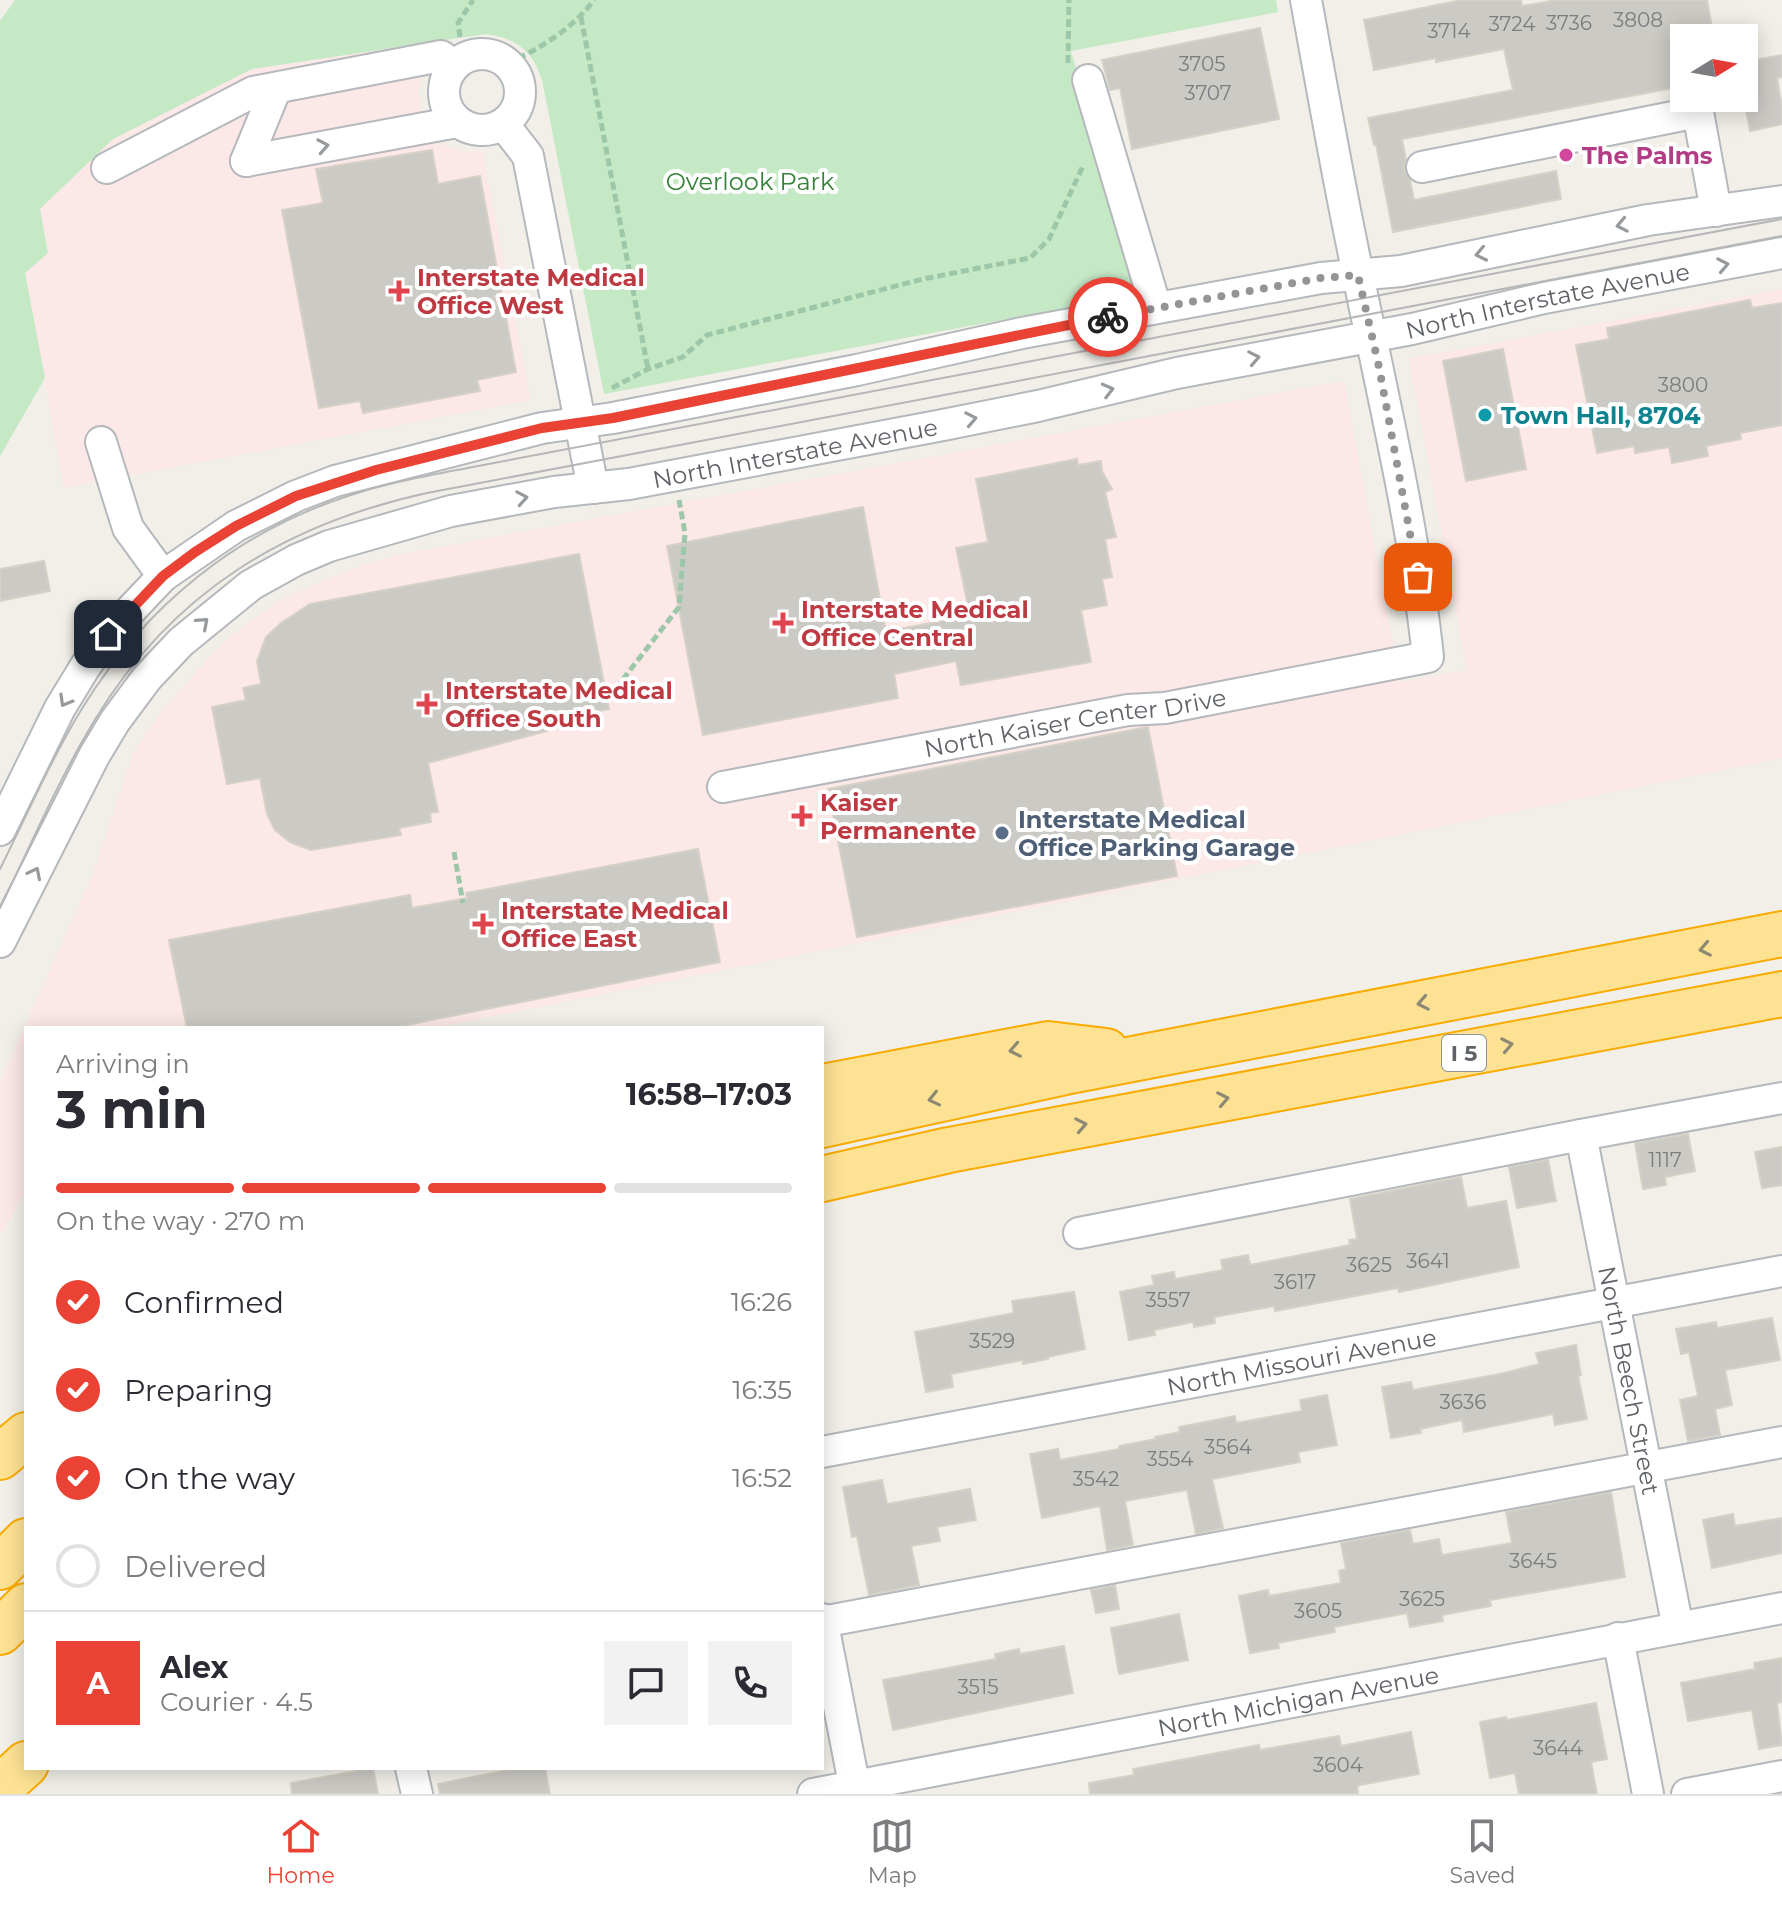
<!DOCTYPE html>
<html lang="en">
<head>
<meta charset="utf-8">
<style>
  :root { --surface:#fff; --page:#f2f2f3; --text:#2b2b33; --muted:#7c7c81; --line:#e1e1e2; --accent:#ea4335 }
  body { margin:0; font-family:Montserrat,sans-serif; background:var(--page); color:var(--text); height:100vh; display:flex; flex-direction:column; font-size:30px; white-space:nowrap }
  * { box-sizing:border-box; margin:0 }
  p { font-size:26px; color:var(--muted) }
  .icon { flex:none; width:44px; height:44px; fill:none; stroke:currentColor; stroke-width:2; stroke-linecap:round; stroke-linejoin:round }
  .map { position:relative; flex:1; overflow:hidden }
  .side { position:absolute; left:24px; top:1026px; width:800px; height:744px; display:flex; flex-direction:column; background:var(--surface); border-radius:0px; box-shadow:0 4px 20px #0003 }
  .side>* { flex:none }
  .needle { width:52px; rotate:79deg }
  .tools { position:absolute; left:1670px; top:24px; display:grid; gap:16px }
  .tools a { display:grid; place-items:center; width:88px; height:88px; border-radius:0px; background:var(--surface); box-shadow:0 4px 20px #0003; font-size:40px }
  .pin { position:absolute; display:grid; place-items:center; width:68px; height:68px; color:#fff; margin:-34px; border-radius:16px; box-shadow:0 4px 12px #0006 }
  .courier { position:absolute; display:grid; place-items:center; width:80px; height:80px; margin:-40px; border:6px solid #ea4335; border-radius:50%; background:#fff; color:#222; box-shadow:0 2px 10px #0007 }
  .headline em { font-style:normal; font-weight:700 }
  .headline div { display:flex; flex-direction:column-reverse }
  .headline { display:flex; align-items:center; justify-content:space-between; height:136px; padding:0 32px }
  h1 { font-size:52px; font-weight:700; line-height:60px }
  .bar { display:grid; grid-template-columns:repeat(4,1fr); gap:12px 8px; align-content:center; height:96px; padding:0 32px }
  .bar i { height:10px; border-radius:6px; background:var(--line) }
  .bar .selected { background:var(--accent) }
  .bar p { grid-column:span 4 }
  .line { display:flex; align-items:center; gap:20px; padding:0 32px; border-top:2px solid var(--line) }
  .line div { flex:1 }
  .round { display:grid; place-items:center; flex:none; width:84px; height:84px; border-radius:0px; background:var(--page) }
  ol { padding:0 32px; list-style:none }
  li { display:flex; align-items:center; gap:24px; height:88px }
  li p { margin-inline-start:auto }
  li .icon { padding:8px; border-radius:50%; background:var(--accent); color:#fff; stroke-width:4 }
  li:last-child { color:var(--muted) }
  li i { width:44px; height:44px; border:4px solid var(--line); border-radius:50% }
  .menu { display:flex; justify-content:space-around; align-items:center; height:112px; border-top:2px solid var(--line); background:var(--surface); font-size:22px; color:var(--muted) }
  .menu a { display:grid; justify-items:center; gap:4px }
  .menu .selected { color:var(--accent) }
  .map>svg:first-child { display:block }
  .medical { fill:#fce8e6 }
  .green { fill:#c5e8c5 }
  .building { fill:#cccac5; stroke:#d6d1c6; stroke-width:2 }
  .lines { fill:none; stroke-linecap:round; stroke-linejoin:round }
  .minor-casing { stroke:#b5b8bc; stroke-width:34 }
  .highway-casing { stroke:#f9ab00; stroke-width:48 }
  .path { stroke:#9cc7a9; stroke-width:5; stroke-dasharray:8 4; stroke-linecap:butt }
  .minor { stroke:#fff; stroke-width:30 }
  .highway { stroke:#fde293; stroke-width:44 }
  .tram { stroke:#b6b7b8; stroke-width:2 }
  .oneway { stroke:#979a9d }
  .oneway2 { stroke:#8e8975 }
  .done { stroke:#929495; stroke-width:8; stroke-dasharray:0 14.4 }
  .route { stroke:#ea4335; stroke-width:10 }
  .hotel-dot { fill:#d1479c; stroke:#fff; stroke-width:3 }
  .health-dot { fill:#e0444e; stroke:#fff; stroke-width:3 }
  .culture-dot { fill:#0f9aa8; stroke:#fff; stroke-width:3 }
  .service-dot { fill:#5c6f8a; stroke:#fff; stroke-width:3 }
  .labels { text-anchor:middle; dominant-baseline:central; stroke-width:8; stroke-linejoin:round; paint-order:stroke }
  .number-label { font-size:20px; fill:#7a7d7f }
  .shield { fill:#fff; stroke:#8f9295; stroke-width:2 }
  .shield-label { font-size:22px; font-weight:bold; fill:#5f6368 }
  .hotel-label { font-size:24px; font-weight:bold; fill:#b23c85; stroke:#fff; text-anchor:start }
  .park-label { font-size:24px; fill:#348238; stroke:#fff }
  .health-label { font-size:24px; font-weight:bold; fill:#be3a42; stroke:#fff; text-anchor:start }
  .street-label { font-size:24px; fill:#5f6368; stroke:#fff }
  .culture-label { font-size:24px; font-weight:bold; fill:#0d838f; stroke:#fff; text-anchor:start }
  .service-label { font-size:24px; font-weight:bold; fill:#4e5e75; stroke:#fff; text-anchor:start }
</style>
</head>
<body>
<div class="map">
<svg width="1782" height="1794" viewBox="0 0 1782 1794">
  <rect width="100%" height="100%" fill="#f1efe8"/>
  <path class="medical" d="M 449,40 L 434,50 L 423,68 L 418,91 L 421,110 L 434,136 L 448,147 L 462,152 L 482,150 L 531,400 L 64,488 L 25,272 L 48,253 L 40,209 L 113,139 L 252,69 Z
    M 1782,289 L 1782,758 L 434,1028 L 26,1028 L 26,1191 L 0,1236 L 0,1082 L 93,874 L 134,751 L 161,712 L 225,640 L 283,598 L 352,569 L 397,555 L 1344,381 L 1400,682 L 1467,670 L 1409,359 Z"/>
  <path class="green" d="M 15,0 L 1276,0 L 1278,12 L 1071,51 L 1141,294 L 604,394 L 542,80 C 533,51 516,38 486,34 L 252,69 L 113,139 L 40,209 L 48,253 L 25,273 L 45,378 L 0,456 L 0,21 Z"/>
  <path class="building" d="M 1461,0 L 1521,0 L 1522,6 L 1556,0 L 1707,0 L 1714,38 L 1684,38 L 1684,86 L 1402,139 L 1406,160 L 1404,170 L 1410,180 L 1414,200 L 1556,171 L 1561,199 L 1393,232 L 1376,144 L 1374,145 L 1368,118 L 1513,90 L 1504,49 L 1436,62 L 1436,58 L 1374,70 L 1364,20 Z
    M 1260,28 L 1279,119 L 1132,149 L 1120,88 L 1110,90 L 1102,60 Z
    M 1782,55 L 1782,77 L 1777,78 L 1782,107 L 1782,124 L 1750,131 L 1744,100 L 1744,84 L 1755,82 L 1750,61 Z
    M 432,150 L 438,184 L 480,176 L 516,372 L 477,380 L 480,391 L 363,413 L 360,401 L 319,408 L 282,210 L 323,203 L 316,169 Z
    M 1750,300 L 1752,308 L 1782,303 L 1782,425 L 1740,433 L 1741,439 L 1706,446 L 1708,456 L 1672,463 L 1669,447 L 1635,453 L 1634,446 L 1597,453 L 1576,345 L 1609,339 L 1607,328 Z
    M 1503,349 L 1526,469 L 1466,481 L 1443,361 Z
    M 1077,459 L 1078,465 L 1101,461 L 1102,471 L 1112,489 L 1105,492 L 1116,537 L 1105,539 L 1112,577 L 1102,579 L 1107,605 L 1081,610 L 1091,662 L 961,685 L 956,661 L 894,674 L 898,698 L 703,735 L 667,546 L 863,507 L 886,632 L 970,615 L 956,548 L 988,542 L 976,479 Z
    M 579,554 L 609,709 L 569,717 L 569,725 L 428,763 L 438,812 L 430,813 L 431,822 L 399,828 L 401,835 L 311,850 L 290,842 L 275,830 L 267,814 L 260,778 L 227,784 L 212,707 L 246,700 L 243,688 L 261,684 L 257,661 L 266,637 L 281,623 L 310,604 Z
    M 44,561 L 50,591 L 0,601 L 0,569 Z
    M 1148,727 L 1177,876 L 857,937 L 828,789 Z
    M 698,849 L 720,962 L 392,1028 L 187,1028 L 169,940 L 410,895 L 412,908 L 467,898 L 466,893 Z
    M 1688,1134 L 1695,1171 L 1665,1177 L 1666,1185 L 1643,1189 L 1635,1143 Z
    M 1782,1147 L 1782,1185 L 1762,1188 L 1755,1152 Z
    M 1548,1160 L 1556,1201 L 1517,1208 L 1509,1167 Z
    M 1461,1177 L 1467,1208 L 1506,1201 L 1519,1267 L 1399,1292 L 1398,1288 L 1275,1311 L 1274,1306 L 1214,1317 L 1215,1323 L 1194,1327 L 1193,1322 L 1154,1330 L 1155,1335 L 1129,1340 L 1120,1292 L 1154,1285 L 1152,1276 L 1174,1272 L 1175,1279 L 1223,1270 L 1221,1260 L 1248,1255 L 1250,1265 L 1350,1245 L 1349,1240 L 1357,1239 L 1350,1199 Z
    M 1074,1292 L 1085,1349 L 1048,1357 L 1048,1359 L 1023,1364 L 1023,1360 L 951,1374 L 953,1387 L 926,1392 L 915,1332 L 1014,1313 L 1012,1301 Z
    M 1772,1318 L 1780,1360 L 1725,1370 L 1732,1405 L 1715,1409 L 1720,1435 L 1688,1441 L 1680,1400 L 1698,1396 L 1689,1352 L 1681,1354 L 1676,1329 L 1716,1322 L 1717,1328 Z
    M 1576,1345 L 1581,1375 L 1578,1376 L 1587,1419 L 1555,1425 L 1553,1414 L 1464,1432 L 1462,1420 L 1420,1429 L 1421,1433 L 1391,1438 L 1382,1387 L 1411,1382 L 1413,1390 L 1500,1374 L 1539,1364 L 1536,1353 Z
    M 1327,1395 L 1337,1445 L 1298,1452 L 1300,1462 L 1212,1479 L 1223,1528 L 1196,1534 L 1187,1490 L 1125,1501 L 1133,1545 L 1107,1550 L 1100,1506 L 1042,1518 L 1030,1454 L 1058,1449 L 1060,1460 L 1119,1449 L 1119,1446 L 1156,1439 L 1155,1437 L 1180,1432 L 1179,1427 L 1210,1421 L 1235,1416 L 1236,1423 L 1302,1411 L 1300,1400 Z
    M 882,1480 L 887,1504 L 970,1489 L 976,1520 L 937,1527 L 940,1541 L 911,1546 L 919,1585 L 869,1595 L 857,1536 L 852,1537 L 843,1487 Z
    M 1611,1492 L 1625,1577 L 1490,1600 L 1491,1606 L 1442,1615 L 1443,1621 L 1410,1627 L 1407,1613 L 1334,1627 L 1335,1632 L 1278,1643 L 1279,1648 L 1250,1653 L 1239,1596 L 1268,1590 L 1269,1596 L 1341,1583 L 1339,1571 L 1346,1569 L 1341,1543 L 1410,1530 L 1413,1544 L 1439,1539 L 1442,1555 L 1512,1543 L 1506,1512 Z
    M 1733,1514 L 1735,1526 L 1782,1518 L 1782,1553 L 1712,1568 L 1703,1520 Z
    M 1115,1585 L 1119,1609 L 1096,1613 L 1091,1590 Z
    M 1179,1614 L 1188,1660 L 1119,1674 L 1111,1628 Z
    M 1064,1646 L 1073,1693 L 893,1730 L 883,1680 L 996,1659 L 995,1654 L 1019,1649 L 1020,1654 Z
    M 1782,1658 L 1782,1702 L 1777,1703 L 1782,1745 L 1759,1749 L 1752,1710 L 1688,1721 L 1681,1683 L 1755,1669 L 1754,1663 Z
    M 1596,1703 L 1607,1759 L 1591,1762 L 1597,1794 L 1519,1794 L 1515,1773 L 1490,1778 L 1480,1722 L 1506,1717 L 1507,1720 Z
    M 1411,1732 L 1419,1774 L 1360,1785 L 1357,1787 L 1358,1794 L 1090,1794 L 1089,1783 L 1134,1775 L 1133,1769 L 1259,1745 L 1260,1750 L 1339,1736 L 1341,1746 Z
    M 373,1768 L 378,1794 L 292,1794 L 291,1783 Z
    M 518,1768 L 545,1768 L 550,1794 L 440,1794 L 438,1784 Z"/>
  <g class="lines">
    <defs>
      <g id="minor">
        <circle cx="482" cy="92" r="38"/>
        <path d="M 1088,80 L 1156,308"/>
        <path d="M 504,125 L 528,156 L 593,488"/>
        <path d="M 246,161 L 457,122"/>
        <path d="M 246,161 L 276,88"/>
        <path d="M 1422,167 L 1698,112 L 1716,211"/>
        <path d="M 107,168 L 253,92 L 441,56 L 454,66"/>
        <path d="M 101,442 L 128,528 L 163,576"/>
        <path id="s1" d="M 723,787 L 1128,710 L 1165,708 L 1428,657 C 1413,517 1379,382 1352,245 C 1335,163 1321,82 1306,0"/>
        <path d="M 0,830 L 60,708 L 85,667 L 108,634 L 163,576 L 236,526 L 296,496 L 335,481 L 542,428 L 613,418 L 857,370 L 1022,333 L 1321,278 L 1401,271 L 1648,220 L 1782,201"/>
        <path id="s2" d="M 0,942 L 94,756 L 115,721 L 147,678 L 181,642 L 251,585 L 296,560 L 329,546 L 451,511 L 554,492 L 629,484 L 943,425 L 1038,406 L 1177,373 L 1412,329 L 1544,298 L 1782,253"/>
        <path id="s3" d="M 1581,1135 L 1678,1628"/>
        <path d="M 1079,1233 L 1581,1135 L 1782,1098"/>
        <path id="s4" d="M 822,1452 L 1782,1271"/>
        <path d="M 822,1619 L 856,1794"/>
        <path d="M 822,1622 L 1782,1442"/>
        <path d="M 1618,1638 L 1648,1794"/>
        <path d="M 411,1768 L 417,1794"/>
        <path id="s5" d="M 813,1794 L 1782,1608"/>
        <path d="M 1687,1794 L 1782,1776"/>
      </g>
      <path id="highway" d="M 822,1087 L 1048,1044 L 1106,1051
        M 822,1125 L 1065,1072 L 1782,934
        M 822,1179 L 949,1150 L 1782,994
        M 0,1457 L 26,1435
        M 0,1567 L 26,1541
        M 0,1632 L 26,1606
        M 0,1788 L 26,1764"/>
    </defs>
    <use href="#minor" class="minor-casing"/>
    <use href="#highway" class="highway-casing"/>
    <path class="path" d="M 581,17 L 648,369
      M 460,37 L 458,23 L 473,0
      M 507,63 C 539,50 573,28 594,0
      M 1068,63 L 1069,0
      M 612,388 L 648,369 L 683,357 L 707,335 L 923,279 L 1030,258 L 1049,239 L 1083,166
      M 606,694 L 608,689 L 617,687 L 679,607 L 685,533 L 679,500
      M 454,852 L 463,903"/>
    <use href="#minor" class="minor"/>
    <use href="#highway" class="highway"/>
    <path class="tram" d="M 0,869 C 27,815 51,759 83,707 C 146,605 239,530 354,494 C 395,481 437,474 478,466 L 1782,219
      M 0,908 C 31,845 59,778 96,718 C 172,593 285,524 427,493 L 1782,236"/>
  </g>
  <defs><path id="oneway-chevron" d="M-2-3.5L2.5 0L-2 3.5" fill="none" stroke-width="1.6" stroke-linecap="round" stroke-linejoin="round" transform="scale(2)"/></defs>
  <g class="oneway">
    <use href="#oneway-chevron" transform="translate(323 146) rotate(-10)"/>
    <use href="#oneway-chevron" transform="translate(1622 225) rotate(169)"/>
    <use href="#oneway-chevron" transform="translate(1481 254) rotate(168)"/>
    <use href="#oneway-chevron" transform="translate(1723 265) rotate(-11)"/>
    <use href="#oneway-chevron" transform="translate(1254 358) rotate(-11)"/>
    <use href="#oneway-chevron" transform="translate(1108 390) rotate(-14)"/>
    <use href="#oneway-chevron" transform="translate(971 419) rotate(-11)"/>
    <use href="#oneway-chevron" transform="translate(522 498) rotate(-10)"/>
    <use href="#oneway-chevron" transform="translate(203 623) rotate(-41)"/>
    <use href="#oneway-chevron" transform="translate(65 701) rotate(120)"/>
    <use href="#oneway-chevron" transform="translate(35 873) rotate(-63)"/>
  </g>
  <g class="oneway2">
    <use href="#oneway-chevron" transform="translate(1705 949) rotate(169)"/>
    <use href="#oneway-chevron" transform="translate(1423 1003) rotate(169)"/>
    <use href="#oneway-chevron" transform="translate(1507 1045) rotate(-11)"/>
    <use href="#oneway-chevron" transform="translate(1015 1050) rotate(169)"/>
    <use href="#oneway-chevron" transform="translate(934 1099) rotate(167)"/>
    <use href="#oneway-chevron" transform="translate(1223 1099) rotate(-11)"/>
    <use href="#oneway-chevron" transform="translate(1081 1125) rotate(-11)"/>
  </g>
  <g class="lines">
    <path class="done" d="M 1108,317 L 1321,278 L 1358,275 L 1379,367 L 1418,577"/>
    <path class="route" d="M 108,634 L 163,576 L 195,552 L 236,526 L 296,496 L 376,470 L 542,428 L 613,418 L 1108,317"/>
  </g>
  <circle class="hotel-dot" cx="1566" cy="155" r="8"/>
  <g class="health-dot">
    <path d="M395 279h8v8h8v8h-8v8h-8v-8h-8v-8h8z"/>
    <path d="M779 611h8v8h8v8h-8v8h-8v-8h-8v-8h8z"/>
    <path d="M423 692h8v8h8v8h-8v8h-8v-8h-8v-8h8z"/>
    <path d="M798 804h8v8h8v8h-8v8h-8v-8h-8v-8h8z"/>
    <path d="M479 912h8v8h8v8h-8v8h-8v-8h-8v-8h8z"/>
  </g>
  <circle class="culture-dot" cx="1485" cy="415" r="8"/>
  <circle class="service-dot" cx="1002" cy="833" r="8"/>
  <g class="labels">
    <g class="number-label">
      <text x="1638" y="20">3808</text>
      <text x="1569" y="23">3736</text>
      <text x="1512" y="24">3724</text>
      <text x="1449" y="31">3714</text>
      <text x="1202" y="64">3705</text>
      <text x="1208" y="93">3707</text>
      <text x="1683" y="385">3800</text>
      <text x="1665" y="1160">1117</text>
      <text x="1428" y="1261">3641</text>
      <text x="1369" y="1265">3625</text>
      <text x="1295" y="1282">3617</text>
      <text x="1168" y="1300">3557</text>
      <text x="992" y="1341">3529</text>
      <text x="1463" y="1402">3636</text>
      <text x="1228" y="1447">3564</text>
      <text x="1170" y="1459">3554</text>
      <text x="1096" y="1479">3542</text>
      <text x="1533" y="1561">3645</text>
      <text x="1422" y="1599">3625</text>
      <text x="1318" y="1611">3605</text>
      <text x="978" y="1687">3515</text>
      <text x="1558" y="1748">3644</text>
      <text x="1338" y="1765">3604</text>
    </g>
    <rect class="shield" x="1442" y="1035" width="44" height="36" rx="6"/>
    <g class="shield-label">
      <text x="1464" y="1053">I 5</text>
    </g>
    <g class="hotel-label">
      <text x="1582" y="155">The Palms</text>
    </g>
    <g class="park-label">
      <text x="750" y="181">Overlook Park</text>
    </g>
    <g class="health-label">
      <text x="417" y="277">Interstate Medical<tspan x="417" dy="28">Office West</tspan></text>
      <text x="801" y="609">Interstate Medical<tspan x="801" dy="28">Office Central</tspan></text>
      <text x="445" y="690">Interstate Medical<tspan x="445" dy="28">Office South</tspan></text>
      <text x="820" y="802">Kaiser<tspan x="820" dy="28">Permanente</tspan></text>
      <text x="501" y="910">Interstate Medical<tspan x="501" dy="28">Office East</tspan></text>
    </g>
    <g class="street-label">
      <text stroke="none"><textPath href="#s2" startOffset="1774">North Interstate Avenue</textPath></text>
      <text stroke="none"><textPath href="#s2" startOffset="1006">North Interstate Avenue</textPath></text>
      <text stroke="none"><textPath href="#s1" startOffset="358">North Kaiser Center Drive</textPath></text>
      <text stroke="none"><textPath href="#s4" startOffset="488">North Missouri Avenue</textPath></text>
      <text stroke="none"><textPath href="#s3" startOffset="250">North Beech Street</textPath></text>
      <text stroke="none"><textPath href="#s5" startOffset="494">North Michigan Avenue</textPath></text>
    </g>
    <g class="culture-label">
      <text x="1501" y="415">Town Hall, 8704</text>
    </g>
    <g class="service-label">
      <text x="1018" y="819">Interstate Medical<tspan x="1018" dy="28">Office Parking Garage</tspan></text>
    </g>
  </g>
</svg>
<div class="tools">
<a><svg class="needle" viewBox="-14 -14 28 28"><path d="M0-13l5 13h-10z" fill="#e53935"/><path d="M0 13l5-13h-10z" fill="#7c7c81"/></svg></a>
</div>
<div class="pin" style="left:1418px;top:577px;background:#ea580c"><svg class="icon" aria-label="bag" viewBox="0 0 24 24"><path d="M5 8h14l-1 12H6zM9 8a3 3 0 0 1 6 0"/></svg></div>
<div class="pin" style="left:108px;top:634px;background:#1f2937"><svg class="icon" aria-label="home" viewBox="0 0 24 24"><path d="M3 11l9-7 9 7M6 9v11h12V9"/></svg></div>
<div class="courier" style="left:1108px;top:317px"><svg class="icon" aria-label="bike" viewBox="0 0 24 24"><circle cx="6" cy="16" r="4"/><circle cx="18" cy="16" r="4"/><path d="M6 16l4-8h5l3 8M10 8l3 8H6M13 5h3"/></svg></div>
<section class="side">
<div class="headline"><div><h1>3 min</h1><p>Arriving in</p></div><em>16:58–17:03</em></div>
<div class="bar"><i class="selected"></i><i class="selected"></i><i class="selected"></i><i></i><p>On the way · 270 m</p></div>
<ol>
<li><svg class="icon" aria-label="check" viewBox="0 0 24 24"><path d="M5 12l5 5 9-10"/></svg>Confirmed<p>16:26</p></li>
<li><svg class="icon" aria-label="check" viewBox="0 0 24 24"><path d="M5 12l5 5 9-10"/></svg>Preparing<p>16:35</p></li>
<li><svg class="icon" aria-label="check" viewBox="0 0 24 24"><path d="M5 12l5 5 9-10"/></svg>On the way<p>16:52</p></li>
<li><i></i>Delivered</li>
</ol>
<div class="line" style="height:144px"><b class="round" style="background:var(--accent);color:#fff">A</b><div><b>Alex</b><p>Courier · 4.5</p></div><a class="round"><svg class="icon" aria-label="chat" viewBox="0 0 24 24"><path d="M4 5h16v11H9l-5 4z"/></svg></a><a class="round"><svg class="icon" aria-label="phone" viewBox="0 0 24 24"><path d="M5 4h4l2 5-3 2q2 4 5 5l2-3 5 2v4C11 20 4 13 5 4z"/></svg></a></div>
</section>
</div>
<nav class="menu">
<a class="selected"><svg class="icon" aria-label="home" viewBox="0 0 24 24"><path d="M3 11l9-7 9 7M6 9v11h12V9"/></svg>Home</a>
<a><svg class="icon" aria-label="map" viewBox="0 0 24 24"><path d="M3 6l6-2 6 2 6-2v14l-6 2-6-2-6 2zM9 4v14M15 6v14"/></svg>Map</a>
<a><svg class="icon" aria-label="saved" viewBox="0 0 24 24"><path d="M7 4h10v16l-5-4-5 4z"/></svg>Saved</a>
</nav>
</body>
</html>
